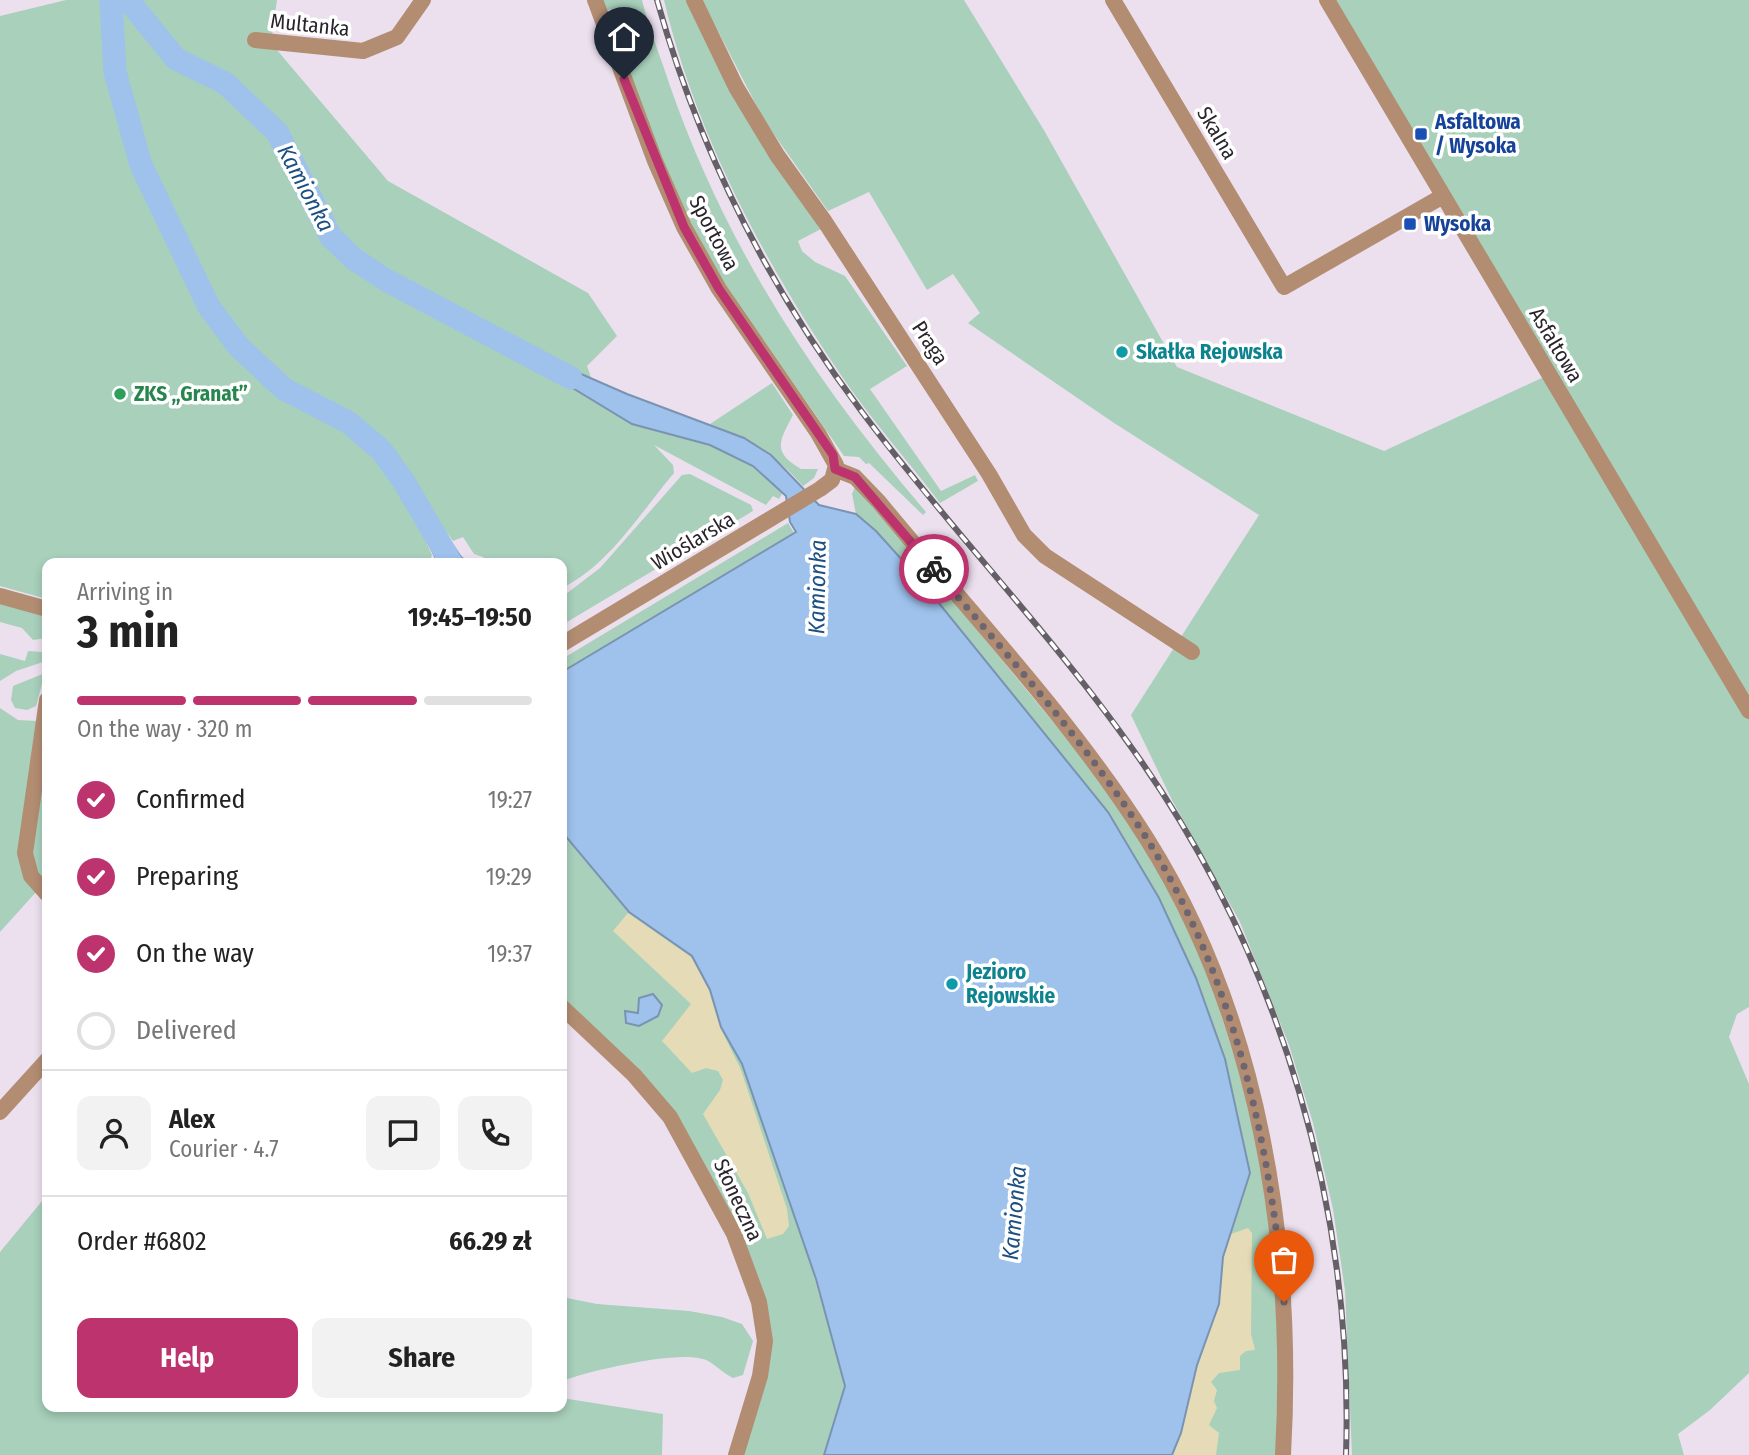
<!DOCTYPE html>
<html lang="en">
<head>
<meta charset="utf-8">
<style>
  :root { --surface:#fff; --page:#f2f2f2; --text:#222; --muted:#767676; --line:#e0e0e0; --accent:#bd336e }
  body { margin:0; font-family:"Fira Sans Condensed",sans-serif; background:var(--page); color:var(--text); height:100vh; display:flex; flex-direction:column; font-size:26px; white-space:nowrap }
  * { box-sizing:border-box; margin:0 }
  p { font-size:23px; color:var(--muted) }
  .icon { flex:none; width:38px; height:38px; fill:none; stroke:currentColor; stroke-width:2; stroke-linecap:round; stroke-linejoin:round }
  .map { position:relative; flex:1; overflow:hidden }
  .side { position:absolute; left:42px; top:558px; width:525px; height:854px; display:flex; flex-direction:column; background:var(--surface); border-radius:14px; box-shadow:0 4px 10px #0003 }
  .side>* { flex:none }
  .pin { position:absolute; display:grid; place-items:center; width:60px; height:60px; color:#fff; margin:-72px -30px; border-radius:50% 50% 50% 0; rotate:-45deg; box-shadow:0 0 7px #0007 }
  .pin .icon { rotate:45deg }
  .courier { position:absolute; display:grid; place-items:center; width:70px; height:70px; margin:-35px; border:5px solid #bd336e; border-radius:50%; background:#fff; color:#222; box-shadow:0 2px 9px #0007 }
  .head em { font-style:normal; font-weight:700 }
  .head div { display:flex; flex-direction:column-reverse }
  .head { display:flex; align-items:center; justify-content:space-between; height:119px; padding:0 35px }
  h1 { font-size:46px; font-weight:700; line-height:52px }
  .bar { display:grid; grid-template-columns:repeat(4,1fr); gap:10px 7px; align-content:center; height:84px; padding:0 35px }
  .bar i { height:9px; border-radius:5px; background:var(--line) }
  .bar .on { background:var(--accent) }
  .bar p { grid-column:span 4 }
  .line { display:flex; align-items:center; gap:18px; padding:0 35px; border-top:2px solid var(--line) }
  .line div { flex:1 }
  .round { display:grid; place-items:center; flex:none; width:74px; height:74px; border-radius:14px; background:var(--page) }
  ol { padding:0 35px; list-style:none }
  li { display:flex; align-items:center; gap:21px; height:77px }
  li p { margin-inline-start:auto }
  li .icon { padding:7px; border-radius:50%; background:var(--accent); color:#fff; stroke-width:4 }
  li:last-child { color:var(--muted) }
  li i { width:38px; height:38px; border:4px solid var(--line); border-radius:50% }
  .button { display:flex; gap:14px; margin-top:auto; padding:14px 35px }
  .button a { flex:1; height:80px; border-radius:14px; background:var(--accent); color:#fff; font-size:28px; font-weight:700; line-height:80px; text-align:center }
  .button a+a { background:var(--page); color:var(--text) }
  .map>svg:first-child { display:block }
  .green { fill:#a8d0bb }
  .sand { fill:#e5dcb7 }
  .water { fill:#9ec2ec; stroke:#7b93b2; stroke-width:2 }
  .lines { fill:none; stroke-linecap:round; stroke-linejoin:round }
  .river { stroke:#9ec2ec; stroke-width:23 }
  .minor { stroke:#b28d72; stroke-width:16 }
  .rail-casing { stroke:#655f67; stroke-width:6 }
  .rail { stroke:#fff; stroke-width:3.5; stroke-dasharray:10; stroke-linecap:butt }
  .done { stroke:#6d6670; stroke-width:7; stroke-dasharray:0 12.6 }
  .route { stroke:#bd336e; stroke-width:9 }
  .transit-dot { fill:#1a4fb4; stroke:#fff; stroke-width:2.5 }
  .culture-dot { fill:#0f9aa8; stroke:#fff; stroke-width:2.5 }
  .leisure-dot { fill:#2e9e5b; stroke:#fff; stroke-width:2.5 }
  .labels { text-anchor:middle; dominant-baseline:central; stroke-width:7; stroke-linejoin:round; paint-order:stroke }
  .street-label { font-size:21px; fill:#29252b; stroke:#fff }
  .transit-label { font-size:21px; font-weight:bold; fill:#164399; stroke:#fff; text-anchor:start }
  .culture-label { font-size:21px; font-weight:bold; fill:#0d838f; stroke:#fff; text-anchor:start }
  .leisure-label { font-size:21px; font-weight:bold; fill:#27864d; stroke:#fff; text-anchor:start }
  .water-label { font-size:23px; font-style:italic; fill:#1c4f82; stroke:#fff }
</style>
</head>
<body>
<div class="map">
<svg width="1749" height="1455" viewBox="0 0 1749 1455">
  <rect width="100%" height="100%" fill="#ece0ef"/>
  <path class="green" d="M 66,0 L 277,0 L 271,43 L 388,181 L 588,293 L 617,336 L 587,366 L 601,406 L 621,418 L 730,449 L 780,483 L 785,489 L 779,499 L 773,496 L 766,505 L 654,445 L 673,465 L 674,473 C 641,512 609,565 562,588 L 562,564 L 487,563 L 483,557 L 474,554 L 463,537 L 453,541 L 408,480 L 401,485 L 432,555 L 429,563 L 47,564 L 47,599 L 0,586 L 0,16 Z
    M 601,0 L 642,0 C 649,29 661,58 670,86 C 727,249 815,382 926,512 L 923,515 L 869,463 L 866,464 L 859,457 L 844,456 L 716,271 L 674,192 L 614,36 L 625,32 L 615,8 L 605,11 Z
    M 664,0 L 688,0 L 821,229 L 798,241 L 802,251 L 815,262 L 845,276 L 907,366 L 870,389 L 941,491 L 975,475 L 978,481 L 940,503 C 909,462 874,423 845,381 C 767,267 696,136 664,0 Z
    M 702,0 L 964,0 L 1045,132 L 1177,367 L 1384,451 L 1546,376 L 1325,0 L 1749,0 L 1749,1007 L 1737,1014 L 1729,1037 L 1749,1084 L 1749,1373 L 1710,1410 L 1678,1434 L 1684,1455 L 1352,1455 L 1345,1290 L 1333,1209 L 1313,1123 L 1289,1045 L 1240,922 L 1172,800 L 1131,715 L 1259,515 L 1114,423 L 968,323 L 980,313 L 953,274 L 927,290 L 869,192 L 828,211 L 764,120 Z
    M 772,383 L 793,415 C 780,440 771,452 801,469 L 818,469 L 814,478 L 803,486 C 776,455 748,439 710,424 Z
    M 690,474 L 751,505 L 753,511 L 562,625 L 562,597 L 600,568 L 682,475 Z
    M 855,487 L 866,495 L 1104,784 L 1172,893 L 1206,969 L 1252,1109 L 1278,1275 L 1280,1455 L 1172,1455 L 1223,1257 L 1250,1173 L 1225,1059 L 1196,978 L 1158,898 L 1108,812 L 921,581 L 856,514 L 852,494 Z
    M 788,523 L 794,533 L 562,672 L 562,659 Z
    M 0,603 L 47,617 L 47,638 L 33,640 L 22,628 L 0,622 Z
    M 28,651 L 42,652 L 46,661 L 16,671 L 0,681 L 0,654 L 25,661 Z
    M 45,673 L 36,706 L 27,710 L 15,708 L 11,700 L 13,686 Z
    M 0,708 L 18,720 L 37,721 L 20,836 L 37,891 L 0,932 Z
    M 47,730 L 47,877 L 43,882 L 36,874 L 30,852 Z
    M 562,833 L 628,912 L 692,956 L 710,990 L 721,1027 L 742,1064 L 812,1269 L 846,1385 L 825,1455 L 743,1455 L 770,1326 L 675,1114 L 638,1068 L 562,998 Z
    M 47,1195 L 47,1407 L 562,1407 L 562,1398 L 663,1414 L 662,1455 L 0,1455 L 0,1252 Z
    M 562,1297 L 597,1304 L 689,1311 L 722,1317 L 742,1324 L 753,1341 L 743,1375 L 733,1378 C 723,1373 715,1364 706,1360 C 680,1349 589,1371 562,1381 Z"/>
  <path class="sand" d="M 628,913 L 691,957 L 709,990 L 720,1027 L 741,1070 L 787,1209 L 789,1226 L 783,1234 L 767,1239 L 748,1193 L 703,1114 L 720,1090 L 723,1080 L 718,1071 L 706,1068 L 692,1073 L 662,1041 L 691,1004 L 613,931 Z
    M 1248,1228 L 1252,1233 L 1251,1334 L 1255,1350 L 1246,1351 L 1240,1356 L 1240,1370 L 1219,1373 L 1211,1382 L 1217,1390 L 1214,1401 L 1217,1408 L 1209,1425 L 1219,1433 L 1216,1455 L 1172,1455 L 1181,1433 L 1190,1388 L 1209,1334 L 1223,1257 L 1231,1234 Z"/>
  <path class="water" d="M 549,360 L 627,394 L 744,438 L 771,455 L 819,505 L 856,514 L 876,531 L 921,581 L 1108,812 L 1159,898 L 1196,978 L 1225,1059 L 1250,1173 L 1223,1257 L 1219,1304 L 1197,1365 L 1181,1433 L 1172,1455 L 824,1455 L 845,1386 L 816,1279 L 742,1064 L 721,1027 L 710,990 L 692,956 L 629,912 L 562,832 L 562,672 L 796,532 L 790,522 L 786,496 L 753,466 L 710,445 L 632,424 L 543,370 Z
    M 408,480 L 461,557 L 468,563 L 438,563 L 401,485 Z
    M 653,994 L 662,1005 L 658,1016 L 639,1026 L 626,1023 L 625,1011 L 638,1013 L 639,998 Z"/>
  <g class="lines">
    <path class="river" d="M 111,0 L 115,72 L 141,165 L 209,307 L 239,347 L 284,389 L 348,422 L 381,450 L 404,482 L 452,564
      M 128,0 L 176,59 L 225,83 L 277,132 L 331,237 L 354,259 L 386,280 L 571,378"/>
    <path class="minor" d="M 694,0 L 736,87 L 777,155 L 825,222 L 989,474 L 1024,535 L 1045,556 L 1192,652
      M 1113,0 L 1284,287 L 1443,196
      M 1327,0 L 1749,711
      M 255,40 L 363,51 L 397,37 L 423,0
      M 835,469 L 855,477 L 879,502 C 969,612 1070,717 1147,839 C 1260,1019 1295,1245 1283,1455
      M 0,596 L 47,609
      M 562,644 L 820,489 L 832,480 L 836,465 L 818,433 L 719,289 L 684,227 L 655,161 L 595,0
      M 47,700 L 25,853 L 31,876 L 47,894
      M 562,1007 L 634,1075 L 670,1117 L 734,1234 L 759,1302 L 765,1341 L 760,1376 L 736,1455
      M 0,1112 L 47,1060"/>
    <defs>
      <path id="rail" d="M 657,0 C 699,150 769,288 862,412 C 951,531 1056,638 1141,761 C 1281,962 1354,1210 1346,1455"/>
    </defs>
    <use href="#rail" class="rail-casing"/>
    <use href="#rail" class="rail"/>
  </g>
  <g class="lines">
    <path class="done" d="M 934,569 C 1008,656 1086,742 1147,839 C 1234,978 1270,1141 1284,1302"/>
    <path class="route" d="M 624,79 L 684,227 L 719,289 L 833,455 L 835,469 L 855,477 L 934,569"/>
  </g>
  <g class="transit-dot">
    <rect x="1414" y="127" width="14" height="14" rx="3.5"/>
    <rect x="1403" y="217" width="14" height="14" rx="3.5"/>
  </g>
  <g class="culture-dot">
    <circle cx="1122" cy="352" r="7"/>
    <circle cx="952" cy="984" r="7"/>
  </g>
  <circle class="leisure-dot" cx="120" cy="394" r="7"/>
  <g class="labels">
    <g class="street-label">
      <text transform="translate(310 25) rotate(6)">Multanka</text>
      <text transform="translate(1217 133) rotate(59)">Skalna</text>
      <text transform="translate(714 233) rotate(62)">Sportowa</text>
      <text transform="translate(930 343) rotate(57)">Praga</text>
      <text transform="translate(1556 345) rotate(59)">Asfaltowa</text>
      <text transform="translate(693 541) rotate(-31)">Wioślarska</text>
      <text transform="translate(738 1200) rotate(65)">Słoneczna</text>
    </g>
    <g class="transit-label">
      <text x="1435" y="122">Asfaltowa<tspan x="1435" dy="24">/ Wysoka</tspan></text>
      <text x="1424" y="224">Wysoka</text>
    </g>
    <g class="culture-label">
      <text x="1136" y="352">Skałka Rejowska</text>
      <text x="966" y="972">Jezioro<tspan x="966" dy="24">Rejowskie</tspan></text>
    </g>
    <g class="leisure-label">
      <text x="134" y="394">ZKS „Granat”</text>
    </g>
    <g class="water-label">
      <text transform="translate(306 188) rotate(62)">Kamionka</text>
      <text transform="translate(817 587) rotate(-89)">Kamionka</text>
      <text transform="translate(1014 1213) rotate(-85)">Kamionka</text>
    </g>
  </g>
</svg>
<div class="pin" style="left:1284px;top:1302px;background:#ea580c"><svg class="icon" aria-label="bag" viewBox="0 0 24 24"><path d="M5 8h14l-1 12H6zM9 8a3 3 0 0 1 6 0"/></svg></div>
<div class="pin" style="left:624px;top:79px;background:#1f2937"><svg class="icon" aria-label="home" viewBox="0 0 24 24"><path d="M3 11l9-7 9 7M6 9v11h12V9"/></svg></div>
<div class="courier" style="left:934px;top:569px"><svg class="icon" aria-label="bike" viewBox="0 0 24 24"><circle cx="6" cy="16" r="4"/><circle cx="18" cy="16" r="4"/><path d="M6 16l4-8h5l3 8M10 8l3 8H6M13 5h3"/></svg></div>
<section class="side">
<div class="head"><div><h1>3 min</h1><p>Arriving in</p></div><em>19:45–19:50</em></div>
<div class="bar"><i class="on"></i><i class="on"></i><i class="on"></i><i></i><p>On the way · 320 m</p></div>
<ol>
<li><svg class="icon" aria-label="check" viewBox="0 0 24 24"><path d="M5 12l5 5 9-10"/></svg>Confirmed<p>19:27</p></li>
<li><svg class="icon" aria-label="check" viewBox="0 0 24 24"><path d="M5 12l5 5 9-10"/></svg>Preparing<p>19:29</p></li>
<li><svg class="icon" aria-label="check" viewBox="0 0 24 24"><path d="M5 12l5 5 9-10"/></svg>On the way<p>19:37</p></li>
<li><i></i>Delivered</li>
</ol>
<div class="line" style="height:126px"><a class="round"><svg class="icon" aria-label="person" viewBox="0 0 24 24"><circle cx="12" cy="8" r="4"/><path d="M4 21q1-7 8-7t8 7"/></svg></a><div><b>Alex</b><p>Courier · 4.7</p></div><a class="round"><svg class="icon" aria-label="chat" viewBox="0 0 24 24"><path d="M4 5h16v11H9l-5 4z"/></svg></a><a class="round"><svg class="icon" aria-label="phone" viewBox="0 0 24 24"><path d="M5 4h4l2 5-3 2q2 4 5 5l2-3 5 2v4C11 20 4 13 5 4z"/></svg></a></div>
<div class="line" style="height:91px"><div>Order #6802</div><b>66.29 zł</b></div>
<div class="button"><a>Help</a><a>Share</a></div>
</section>
</div>
</body>
</html>
